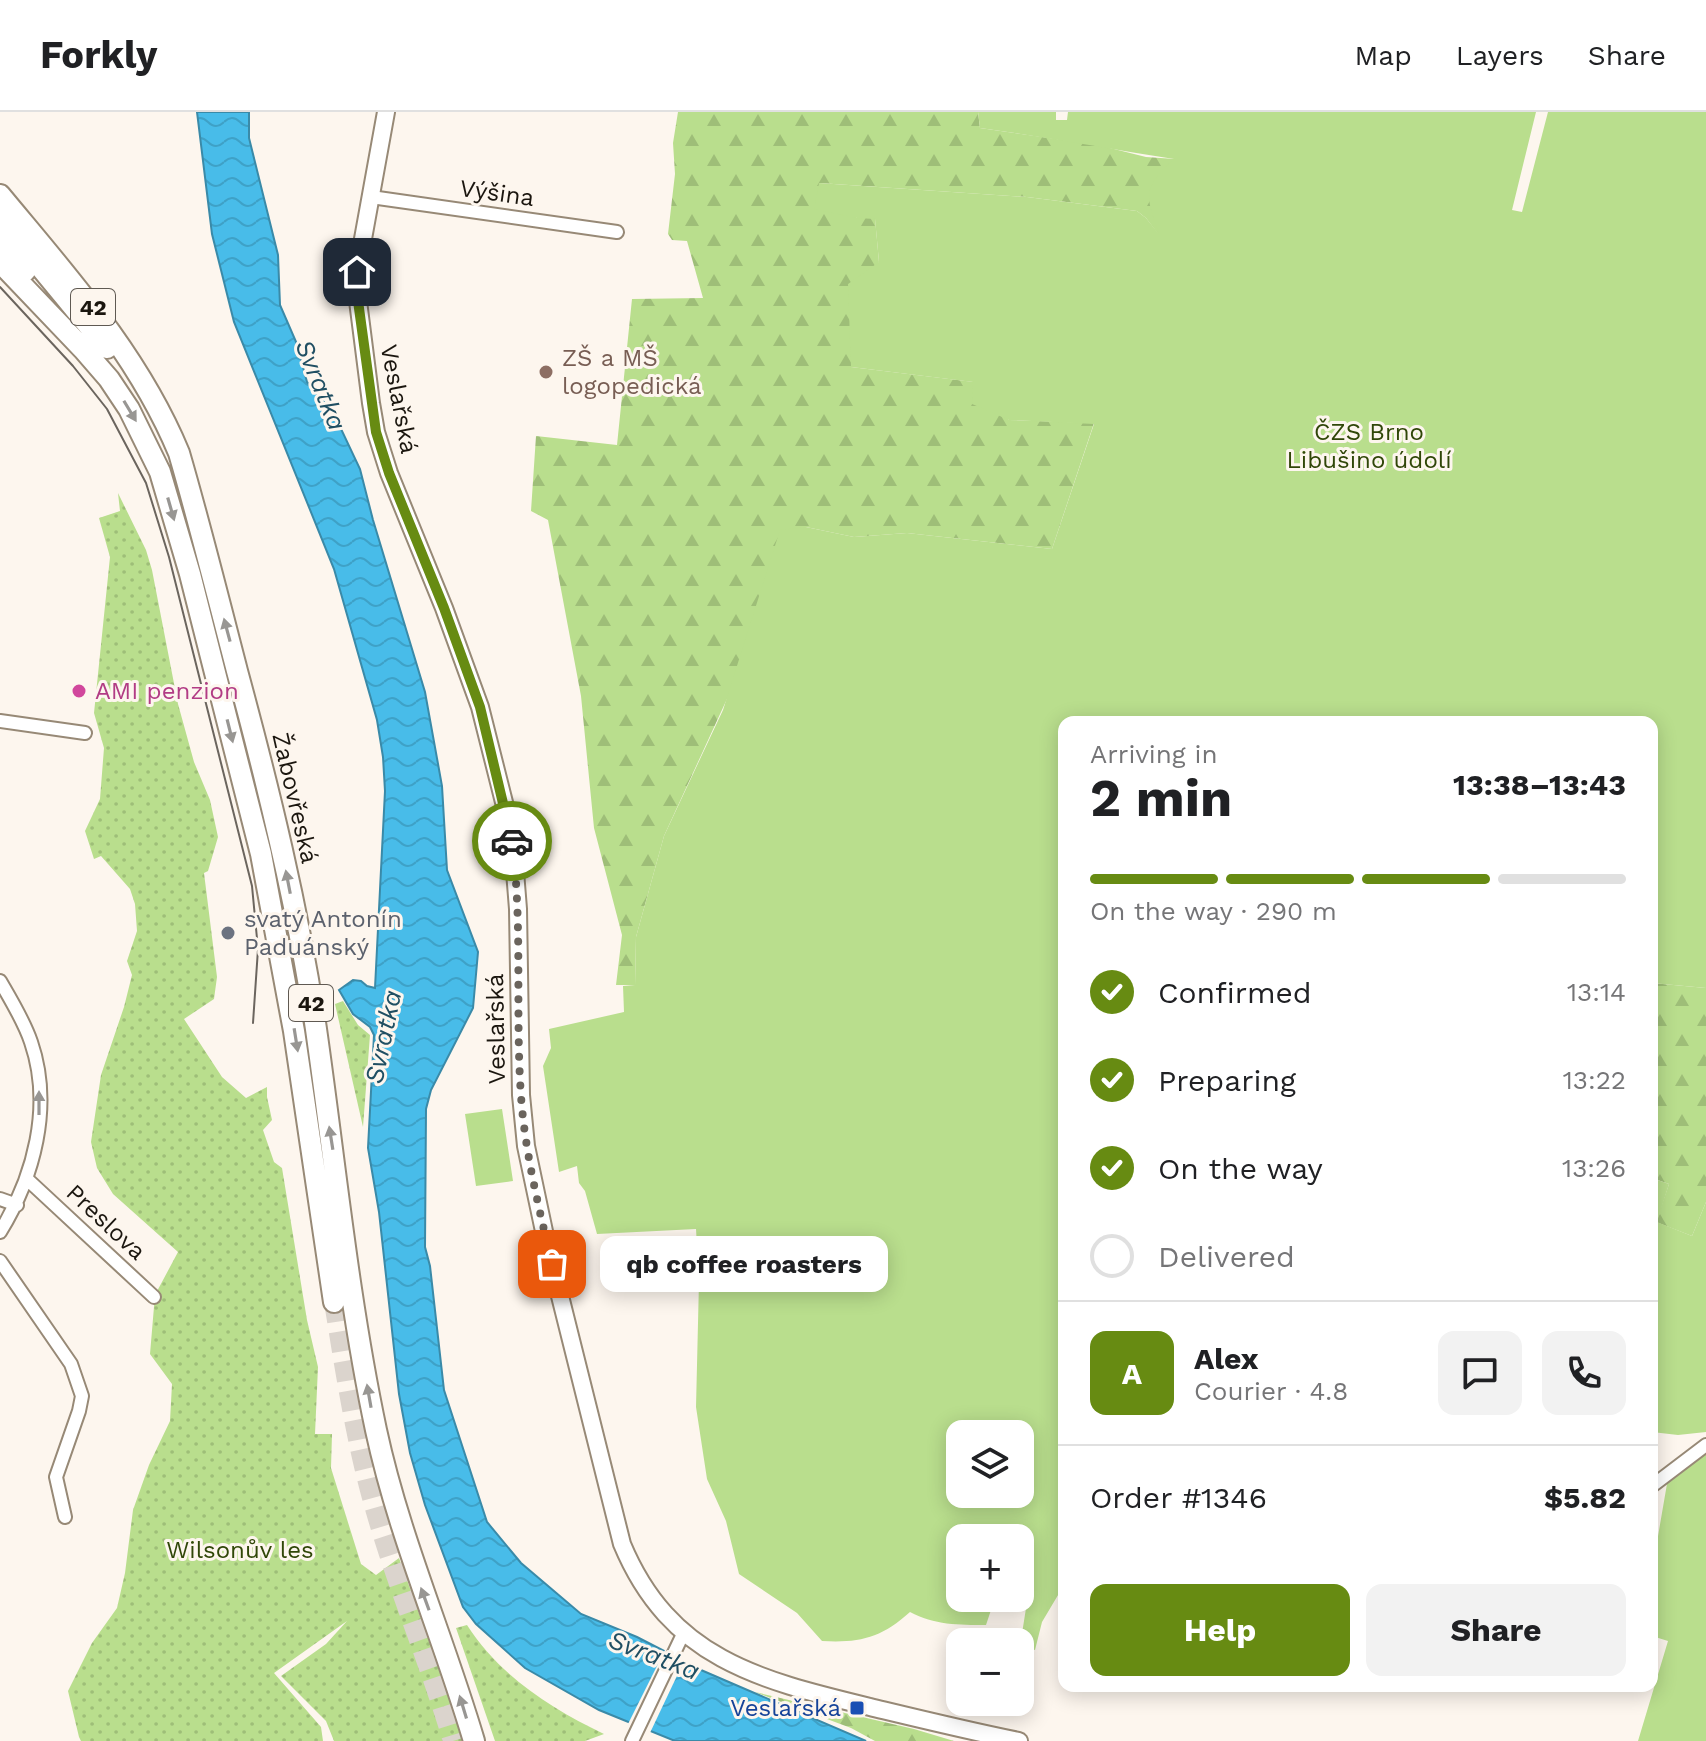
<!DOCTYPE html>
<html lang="en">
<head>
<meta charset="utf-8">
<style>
  :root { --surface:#fff; --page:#f2f2f2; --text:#202124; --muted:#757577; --line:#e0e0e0; --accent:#678b12 }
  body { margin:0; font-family:"Work Sans",sans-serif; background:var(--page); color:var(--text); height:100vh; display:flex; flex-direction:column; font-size:30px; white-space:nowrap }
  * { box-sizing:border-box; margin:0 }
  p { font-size:26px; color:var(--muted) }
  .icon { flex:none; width:44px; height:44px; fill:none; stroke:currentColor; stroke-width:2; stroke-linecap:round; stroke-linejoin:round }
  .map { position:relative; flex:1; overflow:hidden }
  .drawer { position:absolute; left:1058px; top:604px; width:600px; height:976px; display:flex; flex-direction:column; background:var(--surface); border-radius:16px; box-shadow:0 4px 20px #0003 }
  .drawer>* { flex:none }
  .fabs { position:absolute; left:946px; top:1308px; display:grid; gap:16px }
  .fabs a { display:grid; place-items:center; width:88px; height:88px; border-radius:16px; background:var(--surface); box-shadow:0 4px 20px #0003; font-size:40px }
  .pin { position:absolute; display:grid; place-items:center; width:68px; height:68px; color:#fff; margin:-34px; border-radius:16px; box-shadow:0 4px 12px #0006 }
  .courier { position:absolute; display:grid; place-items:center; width:80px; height:80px; margin:-40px; border:6px solid #678b12; border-radius:50%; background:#fff; color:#222; box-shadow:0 2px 10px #0007 }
  .bubble { position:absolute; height:56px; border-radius:16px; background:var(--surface); box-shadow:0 4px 20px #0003; font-size:26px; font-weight:700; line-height:56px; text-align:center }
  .headline em { font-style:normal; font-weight:700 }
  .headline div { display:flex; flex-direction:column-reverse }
  .headline { display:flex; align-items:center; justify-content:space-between; height:136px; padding:0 32px }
  h1 { font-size:52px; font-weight:700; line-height:60px }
  .bar { display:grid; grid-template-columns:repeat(4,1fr); gap:12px 8px; align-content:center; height:96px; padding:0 32px }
  .bar i { height:10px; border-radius:6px; background:var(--line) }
  .bar .on { background:var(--accent) }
  .bar p { grid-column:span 4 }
  .line { display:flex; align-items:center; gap:20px; padding:0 32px; border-top:2px solid var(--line) }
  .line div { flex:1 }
  .round { display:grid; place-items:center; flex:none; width:84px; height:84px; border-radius:16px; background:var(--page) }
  ol { padding:0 32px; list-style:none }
  li { display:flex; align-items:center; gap:24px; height:88px }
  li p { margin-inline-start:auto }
  li .icon { padding:8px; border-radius:50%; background:var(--accent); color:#fff; stroke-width:4 }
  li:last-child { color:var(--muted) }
  li i { width:44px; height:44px; border:4px solid var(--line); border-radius:50% }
  .cta { display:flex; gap:16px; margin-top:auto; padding:16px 32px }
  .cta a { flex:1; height:92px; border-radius:16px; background:var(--accent); color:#fff; font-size:32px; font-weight:700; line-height:92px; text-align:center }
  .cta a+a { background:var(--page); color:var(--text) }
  header { display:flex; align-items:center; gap:48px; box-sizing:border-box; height:112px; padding:0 40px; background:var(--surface); border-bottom:2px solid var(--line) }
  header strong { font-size:38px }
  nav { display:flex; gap:44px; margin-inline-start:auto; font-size:28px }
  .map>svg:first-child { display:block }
  .grass { fill:url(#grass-dots) }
  .forest { fill:url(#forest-firs) }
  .garden { fill:#b9de8d; fill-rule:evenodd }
  .water { fill:url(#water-waves); stroke:#3a8aa8; stroke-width:2 }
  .pier { fill:#fdf6ee }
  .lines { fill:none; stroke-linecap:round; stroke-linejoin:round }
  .trunk-tunnel { stroke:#dbd4cd; stroke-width:20; stroke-dasharray:20 10; stroke-linecap:butt }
  .minor-casing { stroke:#978976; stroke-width:16 }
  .tertiary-casing { stroke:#978976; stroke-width:20 }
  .trunk-casing { stroke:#978976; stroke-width:24 }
  .minor { stroke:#fff; stroke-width:12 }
  .tertiary { stroke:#fff; stroke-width:16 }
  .trunk { stroke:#fff; stroke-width:20 }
  .tram { stroke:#6b655e; stroke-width:2 }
  .oneway { fill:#989693 }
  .done { stroke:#6a645d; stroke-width:8; stroke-dasharray:0 14.4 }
  .route { stroke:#678b12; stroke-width:10 }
  .education-dot { fill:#8d6e63; stroke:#fdf6ee; stroke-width:3 }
  .hotel-dot { fill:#d1479c; stroke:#fdf6ee; stroke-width:3 }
  .worship-dot { fill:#6b7280; stroke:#fdf6ee; stroke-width:3 }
  .transit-dot { fill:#1a4fb4; stroke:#fdf6ee; stroke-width:3 }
  .labels { text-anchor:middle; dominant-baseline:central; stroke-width:6; stroke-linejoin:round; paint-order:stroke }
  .shield { fill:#fdf6ee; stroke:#5f5952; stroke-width:2 }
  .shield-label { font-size:22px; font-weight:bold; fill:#1b160f }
  .street-label { font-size:24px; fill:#1b160f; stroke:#fdf6ee }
  .education-label { font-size:24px; fill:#785e54; stroke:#fdf6ee; text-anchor:start }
  .park-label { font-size:24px; fill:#304708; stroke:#fdf6ee }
  .hotel-label { font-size:24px; fill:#b23c85; stroke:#fdf6ee; text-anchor:start }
  .worship-label { font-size:24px; fill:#5b616d; stroke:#fdf6ee; text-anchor:start }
  .transit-label { font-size:24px; fill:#164399; stroke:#fdf6ee; text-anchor:end }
  .water-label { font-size:26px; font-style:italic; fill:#204f63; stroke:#fdf6ee }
</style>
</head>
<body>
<header>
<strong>Forkly</strong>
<nav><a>Map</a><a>Layers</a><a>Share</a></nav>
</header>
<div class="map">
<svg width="1706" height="1629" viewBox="0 0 1706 1629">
  <defs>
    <pattern id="grass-dots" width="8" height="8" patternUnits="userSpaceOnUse" patternTransform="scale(2)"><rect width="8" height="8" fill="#b9de8d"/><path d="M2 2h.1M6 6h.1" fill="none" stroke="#9ebe78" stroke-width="1.8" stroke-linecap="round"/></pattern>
    <pattern id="forest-firs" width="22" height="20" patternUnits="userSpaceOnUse" patternTransform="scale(2)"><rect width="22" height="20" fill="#b9de8d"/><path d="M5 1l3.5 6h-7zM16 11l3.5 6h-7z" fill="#9ebe78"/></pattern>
    <pattern id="water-waves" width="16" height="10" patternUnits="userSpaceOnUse" patternTransform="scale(2)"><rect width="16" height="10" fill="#48bce9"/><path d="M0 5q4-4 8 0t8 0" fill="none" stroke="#3ea1c7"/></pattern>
  </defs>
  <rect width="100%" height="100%" fill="#fdf6ee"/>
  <path class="grass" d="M 118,381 L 146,438 L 152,458 L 178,592 L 194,650 L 210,688 L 218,725 L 208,759 L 204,761 L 217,865 L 214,887 L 184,907 L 222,965 L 246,986 L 267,975 L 267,985 L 272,1008 L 263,1018 L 274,1050 L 282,1056 L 307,1208 L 318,1255 L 315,1322 L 332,1322 L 331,1356 L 361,1452 L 376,1463 L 399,1446 L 451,1590 L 462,1629 L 334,1629 L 326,1609 L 281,1564 L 326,1532 L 347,1509 L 274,1561 L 321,1615 L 323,1629 L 81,1629 L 79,1625 L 68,1579 L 92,1531 L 117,1496 L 125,1461 L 133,1398 L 149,1353 L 170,1309 L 172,1272 L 150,1242 L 155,1183 L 178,1140 L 113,1082 L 97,1056 L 91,1030 L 101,963 L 124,895 L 132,863 L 127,849 L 137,819 L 135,792 L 130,777 L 101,744 L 94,747 L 85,719 L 100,687 L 104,636 L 94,601 L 110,445 L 99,406 L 120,399 Z
    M 343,889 L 358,913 L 370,923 L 363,1015 L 335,892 Z
    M 467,1513 C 500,1564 550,1596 604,1622 L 585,1629 L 495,1629 L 456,1516 Z"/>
  <path class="forest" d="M 678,0 L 978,0 L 980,16 L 1098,33 L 1146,45 L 1175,47 L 1162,127 L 1146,106 L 1137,99 L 1027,85 L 819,71 L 857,106 L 875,106 L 879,150 L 851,255 L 974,270 L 1009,308 L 1094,311 L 1052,437 L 907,421 L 854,425 L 806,415 L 664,724 L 636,825 L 635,873 L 616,873 L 622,823 L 594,716 L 581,584 L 548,408 L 531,399 L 536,324 L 617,333 L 632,187 L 703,186 L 687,129 L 672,128 L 668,122 L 675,62 L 673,31 Z
    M 1652,871 L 1706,876 L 1706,1090 L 1692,1124 L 1656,1110 L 1669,1072 L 1652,1066 Z
    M 755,1580 L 914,1617 L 954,1629 L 875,1629 L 851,1616 Z"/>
  <path class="garden" d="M 978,0 L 1056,0 L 1056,8 L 1067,8 L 1068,0 L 1536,0 L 1512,98 L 1522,100 L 1548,0 L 1706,0 L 1706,876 L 1652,871 L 1652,610 L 1064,610 L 1064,1473 L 1042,1510 L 1035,1538 L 1020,1534 L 1027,1490 L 1020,1482 L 1020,1426 L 960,1426 L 960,1486 L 995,1486 L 986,1513 C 959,1513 934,1513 910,1500 C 881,1526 860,1531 822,1529 L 797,1501 L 739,1462 L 726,1409 L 707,1367 L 696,1295 L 699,1169 L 696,1117 L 597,1122 L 585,1079 L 579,1071 L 577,1054 L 559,1060 L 543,954 L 551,936 L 549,917 L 624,900 L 623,874 L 635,873 L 636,825 L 664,724 L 723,598 L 780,418 L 806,415 L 854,425 L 907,421 L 1052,437 L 1094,312 L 1009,308 L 972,292 L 973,270 L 851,255 L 848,172 L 879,150 L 875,107 L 857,106 L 814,97 L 819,71 L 1027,85 L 1137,99 L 1146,106 L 1159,122 C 1146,83 1141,78 1174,47 C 1110,37 1045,25 980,16 ZM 1020,1322 L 1020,1382 L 960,1382 L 960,1322 Z
    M 502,997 L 513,1069 L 476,1074 L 465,1002 Z
    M 1652,1066 L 1669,1072 L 1657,1110 L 1692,1124 L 1706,1090 L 1706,1320 L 1678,1323 L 1652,1320 Z
    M 1706,1336 L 1706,1629 L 1638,1629 L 1668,1529 L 1652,1524 L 1652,1459 L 1668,1366 Z"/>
  <path class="water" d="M 197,0 L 249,0 L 249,26 L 278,143 L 280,193 L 297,232 L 307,270 L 334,302 L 360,357 L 373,408 L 425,580 L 442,674 L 447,758 L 478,840 L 473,896 L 431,978 L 426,997 L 425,1135 L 430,1154 L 444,1278 L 487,1410 L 521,1451 L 581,1502 L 637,1525 L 701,1558 L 866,1629 L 675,1629 L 599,1598 L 525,1556 L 476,1512 L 463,1495 L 425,1393 L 410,1341 L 399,1282 L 379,1100 L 368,1036 L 374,923 L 370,915 L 353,902 L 339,878 L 353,868 L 361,869 L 367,874 L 375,876 L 385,679 L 383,645 L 377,608 L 334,457 L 234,210 L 212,122 Z"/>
  <path class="pier" d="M 666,1536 L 684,1545 L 684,1549 L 649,1623 L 627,1614 Z"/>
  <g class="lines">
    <path class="trunk-tunnel" d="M 334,1190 C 346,1264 357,1338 379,1410 C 401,1484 431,1555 453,1629"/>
    <defs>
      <path id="minor" d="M 371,85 L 617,120
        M 0,609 L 85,621
        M 0,869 C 11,888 24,909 31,930 C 53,994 34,1065 0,1120
        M 28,1068 L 154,1185
        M 0,1087 L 17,1093
        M 0,1149 L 71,1252 L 82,1284 L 79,1299 L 56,1365 L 65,1405
        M 1652,1374 L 1706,1333
        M 632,1629 L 684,1520"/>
      <path id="tertiary" d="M 386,0 L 357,160 L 358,189 L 371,291 L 376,320 L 389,361 L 444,496 L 480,595 L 512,722 L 518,797 L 521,983 L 526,1034 L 545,1124 L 622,1432 C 670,1547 759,1568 870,1595 C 920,1607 969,1619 1019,1629"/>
      <path id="trunk" d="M 0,83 C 67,164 138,242 179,341 C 200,413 218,486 237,559 C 269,677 298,796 316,917 C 335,1050 348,1186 376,1318 C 399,1425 443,1524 474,1629
        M 0,106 L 107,236
        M 0,129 L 25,159
        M 0,150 L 83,237 L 109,267 L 129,297 L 160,360 L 190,462 L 261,742 L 294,919 L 334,1190"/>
    </defs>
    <use href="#minor" class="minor-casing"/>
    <use href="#tertiary" class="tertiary-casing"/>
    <use href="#trunk" class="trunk-casing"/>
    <use href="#minor" class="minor"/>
    <use href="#tertiary" class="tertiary"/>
    <use href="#trunk" class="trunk"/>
    <path class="tram" d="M 0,175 L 73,254 L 107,297 L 146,371 L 169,445 L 252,774 L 258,837 L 253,911"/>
  </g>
  <defs><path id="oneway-solid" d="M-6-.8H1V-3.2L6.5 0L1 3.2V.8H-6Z" transform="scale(2)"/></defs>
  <g class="oneway">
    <use href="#oneway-solid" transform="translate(130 299) rotate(59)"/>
    <use href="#oneway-solid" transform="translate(171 397) rotate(74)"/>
    <use href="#oneway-solid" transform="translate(227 518) rotate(-105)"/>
    <use href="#oneway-solid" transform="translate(230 619) rotate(76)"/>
    <use href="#oneway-solid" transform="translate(288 770) rotate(-101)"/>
    <use href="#oneway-solid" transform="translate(296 928) rotate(81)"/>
    <use href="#oneway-solid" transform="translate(39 991) rotate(-90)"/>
    <use href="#oneway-solid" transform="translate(331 1026) rotate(-99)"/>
    <use href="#oneway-solid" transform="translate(369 1284) rotate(-100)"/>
    <use href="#oneway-solid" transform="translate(425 1487) rotate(-110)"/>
    <use href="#oneway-solid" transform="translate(463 1595) rotate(-107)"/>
  </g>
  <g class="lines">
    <path class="done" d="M 512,729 C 523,814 515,899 521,984 C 525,1041 539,1096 552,1152"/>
    <path class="route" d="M 357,160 L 358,189 L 376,320 L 389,361 L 444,496 L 480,595 L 512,729"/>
  </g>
  <circle class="education-dot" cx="546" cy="260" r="8"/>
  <circle class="hotel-dot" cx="79" cy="579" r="8"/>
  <circle class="worship-dot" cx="228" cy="821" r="8"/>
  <rect class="transit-dot" x="849" y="1588" width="16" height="16" rx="4"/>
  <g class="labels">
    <g class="shield">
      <rect x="71" y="177" width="44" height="36" rx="6"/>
      <rect x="289" y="873" width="44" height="36" rx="6"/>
    </g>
    <g class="shield-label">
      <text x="93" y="195">42</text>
      <text x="311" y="891">42</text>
    </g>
    <g class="street-label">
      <text transform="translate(497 81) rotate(8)">Výšina</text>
      <text transform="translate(399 287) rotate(79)">Veslařská</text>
      <text transform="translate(295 686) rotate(77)">Žabovřeská</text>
      <text transform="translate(496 917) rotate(-91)">Veslařská</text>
      <text transform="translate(106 1110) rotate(43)">Preslova</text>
    </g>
    <g class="education-label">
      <text x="562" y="246">ZŠ a MŠ<tspan x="562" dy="28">logopedická</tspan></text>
    </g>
    <g class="park-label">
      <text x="1369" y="320">ČZS Brno<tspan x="1369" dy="28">Libušino údolí</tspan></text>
      <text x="240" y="1438">Wilsonův les</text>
    </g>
    <g class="hotel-label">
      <text x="95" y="579">AMI penzion</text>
    </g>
    <g class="worship-label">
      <text x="244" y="807">svatý Antonín<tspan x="244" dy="28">Paduánský</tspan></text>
    </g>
    <g class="transit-label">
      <text x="841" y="1596">Veslařská</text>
    </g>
    <g class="water-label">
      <text transform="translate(321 273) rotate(68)">Svratka</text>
      <text transform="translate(383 925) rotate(-78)">Svratka</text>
      <text transform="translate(654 1543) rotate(21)">Svratka</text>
    </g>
  </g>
</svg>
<div class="fabs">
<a><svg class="icon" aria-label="layers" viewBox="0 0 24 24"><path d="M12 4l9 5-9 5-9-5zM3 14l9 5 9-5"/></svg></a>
<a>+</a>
<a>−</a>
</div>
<div class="pin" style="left:552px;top:1152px;background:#ea580c"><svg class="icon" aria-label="bag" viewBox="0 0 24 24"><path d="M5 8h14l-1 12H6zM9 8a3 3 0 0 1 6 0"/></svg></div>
<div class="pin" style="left:357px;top:160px;background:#1f2937"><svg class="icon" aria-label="home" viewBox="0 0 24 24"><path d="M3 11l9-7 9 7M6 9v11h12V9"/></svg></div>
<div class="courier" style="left:512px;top:729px"><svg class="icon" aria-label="car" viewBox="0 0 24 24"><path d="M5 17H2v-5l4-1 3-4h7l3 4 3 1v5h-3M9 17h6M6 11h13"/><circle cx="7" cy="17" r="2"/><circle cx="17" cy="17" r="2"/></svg></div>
<div class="bubble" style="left:600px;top:1124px;width:288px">qb coffee roasters</div>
<section class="drawer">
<div class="headline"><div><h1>2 min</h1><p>Arriving in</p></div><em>13:38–13:43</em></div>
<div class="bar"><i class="on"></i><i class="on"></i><i class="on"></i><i></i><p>On the way · 290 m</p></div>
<ol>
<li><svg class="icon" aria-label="check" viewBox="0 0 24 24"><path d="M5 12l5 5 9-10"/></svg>Confirmed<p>13:14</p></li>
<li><svg class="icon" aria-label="check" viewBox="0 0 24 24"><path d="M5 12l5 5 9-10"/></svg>Preparing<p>13:22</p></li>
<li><svg class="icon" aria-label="check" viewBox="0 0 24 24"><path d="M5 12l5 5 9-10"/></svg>On the way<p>13:26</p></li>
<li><i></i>Delivered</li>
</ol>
<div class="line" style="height:144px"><b class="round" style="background:var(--accent);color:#fff">A</b><div><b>Alex</b><p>Courier · 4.8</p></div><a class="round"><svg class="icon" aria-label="chat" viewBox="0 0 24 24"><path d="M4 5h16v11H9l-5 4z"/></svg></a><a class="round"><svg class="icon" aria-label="phone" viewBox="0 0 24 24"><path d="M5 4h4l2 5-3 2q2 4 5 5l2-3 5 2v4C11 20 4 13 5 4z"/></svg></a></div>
<div class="line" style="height:104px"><div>Order #1346</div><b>$5.82</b></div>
<div class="cta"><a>Help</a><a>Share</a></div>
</section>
</div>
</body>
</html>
